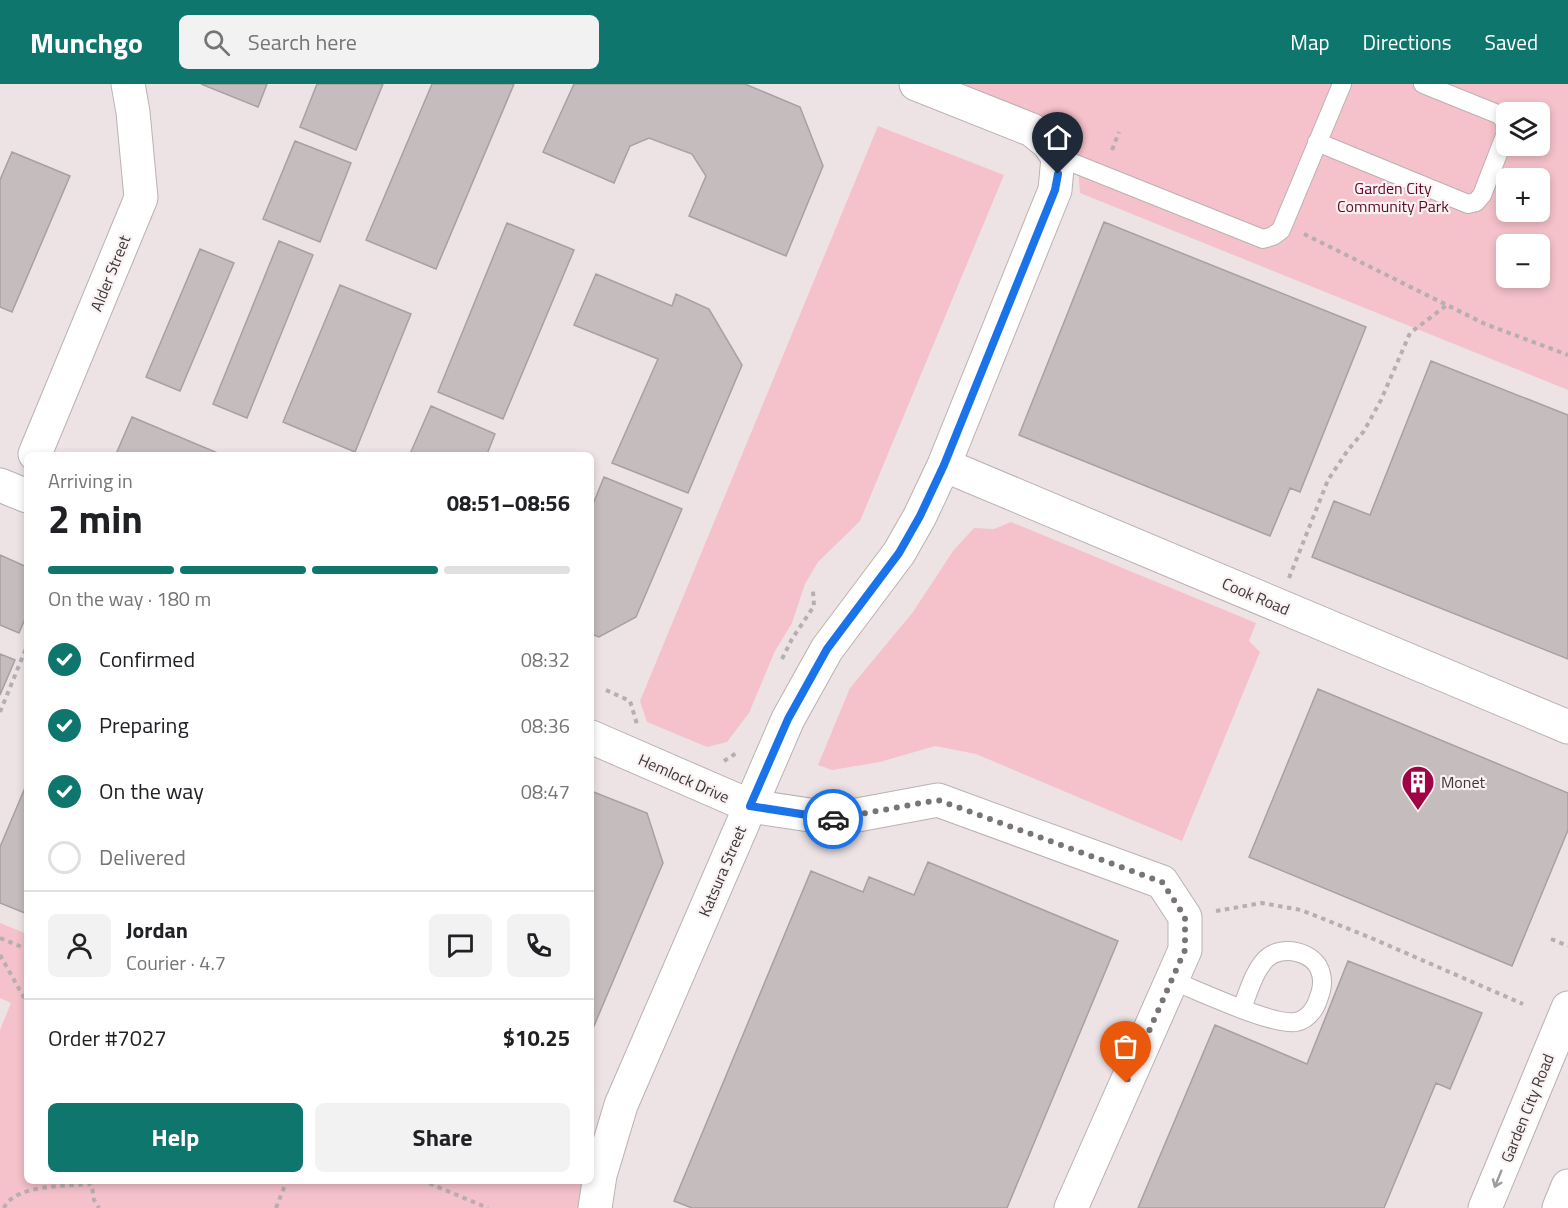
<!DOCTYPE html>
<html lang="en">
<head>
<meta charset="utf-8">
<style>
  :root { --surface:#fff; --page:#f2f2f2; --text:#202124; --muted:#757577; --line:#e0e0e0; --accent:#0f766e }
  body { margin:0; font-family:"Titillium Web",sans-serif; background:var(--page); color:var(--text); height:100vh; display:flex; flex-direction:column; font-size:22px; white-space:nowrap }
  * { box-sizing:border-box; margin:0 }
  p { font-size:20px; color:var(--muted) }
  .icon { flex:none; width:33px; height:33px; fill:none; stroke:currentColor; stroke-width:2; stroke-linecap:round; stroke-linejoin:round }
  .map { position:relative; flex:1; overflow:hidden }
  .panel { position:absolute; left:24px; top:368px; width:570px; height:732px; display:flex; flex-direction:column; background:var(--surface); border-radius:9px; box-shadow:0 3px 9px #0003 }
  .panel>* { flex:none }
  .buttons { position:absolute; left:1496px; top:18px; display:grid; gap:12px }
  .buttons a { display:grid; place-items:center; width:54px; height:54px; border-radius:9px; background:var(--surface); box-shadow:0 3px 9px #0003; font-size:30px }
  .pin { position:absolute; display:grid; place-items:center; width:51px; height:51px; color:#fff; margin:-62px -26px; border-radius:50% 50% 50% 0; rotate:-45deg; box-shadow:0 0 6px #0007 }
  .pin .icon { rotate:45deg }
  .courier { position:absolute; display:grid; place-items:center; width:60px; height:60px; margin:-30px; border:4px solid #1a73e8; border-radius:50%; background:#fff; color:#222; box-shadow:0 2px 8px #0007 }
  .summary em { font-style:normal; font-weight:700 }
  .summary div { display:flex; flex-direction:column-reverse }
  .summary { display:flex; align-items:center; justify-content:space-between; height:102px; padding:0 24px }
  h1 { font-size:39px; font-weight:700; line-height:45px }
  .bar { display:grid; grid-template-columns:repeat(4,1fr); gap:9px 6px; align-content:center; height:72px; padding:0 24px }
  .bar i { height:8px; border-radius:4px; background:var(--line) }
  .bar .active { background:var(--accent) }
  .bar p { grid-column:span 4 }
  .line { display:flex; align-items:center; gap:15px; padding:0 24px; border-top:2px solid var(--line) }
  .line div { flex:1 }
  .round { display:grid; place-items:center; flex:none; width:63px; height:63px; border-radius:9px; background:var(--page) }
  ol { padding:0 24px; list-style:none }
  li { display:flex; align-items:center; gap:18px; height:66px }
  li p { margin-inline-start:auto }
  li .icon { padding:6px; border-radius:50%; background:var(--accent); color:#fff; stroke-width:4 }
  li:last-child { color:var(--muted) }
  li i { width:33px; height:33px; border:3px solid var(--line); border-radius:50% }
  .primary-button { display:flex; gap:12px; margin-top:auto; padding:12px 24px }
  .primary-button a { flex:1; height:69px; border-radius:9px; background:var(--accent); color:#fff; font-size:24px; font-weight:700; line-height:69px; text-align:center }
  .primary-button a+a { background:var(--page); color:var(--text) }
  header { display:flex; align-items:center; gap:36px; box-sizing:border-box; height:84px; padding:0 30px; background:var(--accent); color:#fff }
  header strong { font-size:28px }
  nav { display:flex; gap:33px; margin-inline-start:auto; font-size:21px }
  .search { width:420px; height:54px; background:var(--page); display:flex; align-items:center; gap:15px; box-sizing:border-box; padding:0 21px; border-radius:9px; color:var(--muted); font-size:22px }
  .map>svg:first-child { display:block }
  .green { fill:#f5c1ca; fill-rule:evenodd }
  .building { fill:#c4bcbd; stroke:#a8a0a1; stroke-width:1.5 }
  .lines { fill:none; stroke-linecap:round; stroke-linejoin:round }
  .service-casing { stroke:#bab1b3; stroke-width:20 }
  .minor-casing { stroke:#bab1b3; stroke-width:35 }
  .secondary-casing { stroke:#bab1b3; stroke-width:35 }
  .path { stroke:#b6aeb0; stroke-width:4; stroke-dasharray:4.5 4.5; stroke-linecap:butt }
  .service { stroke:#fff; stroke-width:18 }
  .minor { stroke:#fff; stroke-width:33 }
  .secondary { stroke:#fff; stroke-width:33 }
  .oneway { stroke:#9d9c9c }
  .done { stroke:#797475; stroke-width:6; stroke-dasharray:0 10.8 }
  .route { stroke:#1a73e8; stroke-width:8 }
  .labels { text-anchor:middle; dominant-baseline:central; stroke-width:4.5; stroke-linejoin:round; paint-order:stroke }
  .park-label { font-size:16px; fill:#5f0c29; stroke:#faf1f2 }
  .street-label { font-size:16px; fill:#3b3838; stroke:#faf1f2 }
  .poi-label { font-size:16px; fill:#3b3838; stroke:#faf1f2; text-anchor:start }
</style>
</head>
<body>
<header>
<strong>Munchgo</strong>
<div class="search"><svg class="icon" aria-label="search" viewBox="0 0 24 24"><circle cx="10" cy="10" r="6"/><path d="M15 15l6 6"/></svg>Search here</div>
<nav><a>Map</a><a>Directions</a><a>Saved</a></nav>
</header>
<div class="map">
<svg width="1568" height="1124" viewBox="0 0 1568 1124">
  <rect width="100%" height="100%" fill="#ede3e5"/>
  <path class="green" d="M 961,0 L 1568,0 L 1568,306 L 1080,109 L 1076,58 L 1069,48 L 1059,40 ZM 1506,28 L 1539,28 L 1539,62 L 1506,62 ZM 1506,94 L 1539,94 L 1539,128 L 1506,128 ZM 1506,160 L 1539,160 L 1539,194 L 1506,194 Z
    M 878,42 L 1004,91 L 860,437 L 818,478 L 805,500 L 792,539 L 775,567 L 749,629 L 727,658 L 707,663 L 647,638 L 640,617 Z
    M 1011,438 L 1256,539 L 1249,557 L 1260,568 L 1182,757 L 976,670 L 935,662 L 880,678 L 832,686 L 818,681 L 850,604 L 913,528 L 953,467 L 974,444 L 994,445 Z
    M 0,839 L 27,850 L 27,1096 L 587,1097 L 581,1124 L 0,1124 L 0,946 L 11,919 L 0,914 Z"/>
  <path class="building" d="M 201,0 L 267,0 L 258,23 Z
    M 317,0 L 383,0 L 356,66 L 300,43 Z
    M 432,0 L 514,0 L 436,185 L 366,156 Z
    M 574,0 L 745,0 L 800,23 L 823,82 L 786,172 L 689,132 L 706,92 L 692,70 L 649,54 L 630,62 L 614,99 L 543,68 Z
    M 295,57 L 351,79 L 320,158 L 263,135 Z
    M 12,68 L 70,92 L 12,228 L 0,223 L 0,96 Z
    M 1104,138 L 1366,243 L 1300,408 L 1290,404 L 1270,452 L 1019,351 Z
    M 507,139 L 574,166 L 503,335 L 438,308 Z
    M 279,157 L 313,171 L 247,334 L 213,320 Z
    M 200,165 L 234,179 L 180,307 L 146,293 Z
    M 596,190 L 672,222 L 676,210 L 709,225 L 742,281 L 688,409 L 612,379 L 658,275 L 574,241 Z
    M 340,201 L 411,230 L 355,368 L 283,338 Z
    M 1431,277 L 1568,331 L 1568,575 L 1312,473 L 1334,417 L 1370,431 Z
    M 431,322 L 495,350 L 487,370 L 410,370 Z
    M 132,333 L 220,370 L 116,370 Z
    M 604,393 L 682,425 L 636,533 L 599,553 L 591,550 L 591,425 Z
    M 0,471 L 27,483 L 27,530 L 19,549 L 0,541 Z
    M 0,570 L 15,576 L 0,611 Z
    M 1318,605 L 1568,709 L 1568,746 L 1512,882 L 1249,773 Z
    M 27,699 L 27,830 L 0,819 L 0,763 Z
    M 591,707 L 647,729 L 663,779 L 591,949 Z
    M 928,778 L 1118,857 L 1007,1124 L 692,1124 L 674,1117 L 811,787 L 863,808 L 869,793 L 914,811 Z
    M 1348,877 L 1482,929 L 1450,1005 L 1436,999 L 1384,1124 L 1138,1124 L 1215,941 L 1307,980 Z"/>
  <g class="lines">
    <defs>
      <path id="service" d="M 1317,58 L 1468,120 L 1476,118 L 1482,111 L 1506,49 L 1505,38 L 1500,31 L 1423,0
        M 1058,73 L 1263,155 L 1273,152 L 1281,146 L 1342,0
        M 1171,896 C 1197,906 1272,942 1296,938 C 1305,936 1312,929 1316,921 C 1320,911 1324,901 1321,890 C 1316,867 1281,860 1266,875 C 1254,887 1248,909 1242,924"/>
      <path id="minor" d="M 35,370 L 141,114 L 133,28 L 128,0
        M 944,381 L 1568,643
        M 0,401 L 27,412
        M 591,653 L 750,722 L 836,735 L 938,716 L 1162,798 L 1185,833 L 1185,866 L 1071,1124
        M 595,1124 L 600,1091 L 621,1021 L 788,635 L 827,565 L 899,469 L 920,432 L 944,381 L 1055,106 L 1058,73 L 1048,59 L 1032,46 L 916,0"/>
      <path id="secondary" d="M 1485,1124 L 1568,924
        M 1559,1124 L 1568,1102"/>
    </defs>
    <use href="#service" class="service-casing"/>
    <use href="#minor" class="minor-casing"/>
    <use href="#secondary" class="secondary-casing"/>
    <path class="path" d="M 1112,66 L 1119,48
      M 1304,150 L 1485,240 L 1568,271
      M 1289,494 L 1328,396 L 1348,366 L 1364,347 L 1381,316 L 1410,249 L 1447,221
      M 782,575 L 792,555 L 814,522 L 813,507
      M 606,606 L 630,617 L 637,640
      M 0,628 L 27,562
      M 724,677 L 738,668
      M 1216,827 L 1262,819 L 1301,826 L 1369,853 L 1523,920
      M 0,854 L 27,865
      M 1551,855 L 1568,862
      M 0,871 L 27,919
      M 91,1096 L 94,1116 L 99,1124
      M 421,1096 L 488,1124
      M 4,1124 C 14,1100 69,1102 91,1100
      M 276,1124 L 287,1096"/>
    <use href="#service" class="service"/>
    <use href="#minor" class="minor"/>
    <use href="#secondary" class="secondary"/>
  </g>
  <defs><path id="oneway-shaft" d="M-6 0H5M1.5-3L5.5 0L1.5 3" fill="none" stroke-width="1.6" stroke-linecap="round" stroke-linejoin="round" transform="scale(1.5)"/></defs>
  <use class="oneway" href="#oneway-shaft" transform="translate(1498 1095) rotate(112)"/>
  <g class="lines">
    <path class="done" d="M 833,735 L 938,716 L 1162,798 L 1185,833 L 1185,866 L 1126,999"/>
    <path class="route" d="M 833,735 L 750,722 L 788,635 L 827,565 L 899,469 L 920,432 L 944,381 L 1055,106 L 1058,90"/>
  </g>
  <defs>
    <symbol id="building-pin" viewBox="-11 -11 22 30"><path d="M0 17L-7.5 6A9.5 9.5 0 1 1 7.5 6Z" fill="#a00344" stroke="#faf1f2"/><path d="M-4-6H4V6H1V3H-1V6H-4ZM-2.5-4.3h1.7v1.8h-1.7ZM.8-4.3h1.7v1.8H.8ZM-2.5-1h1.7V.8h-1.7ZM.8-1h1.7V.8H.8Z" fill="#fff"/></symbol>
  </defs>
  <g fill-rule="evenodd">
    <use href="#building-pin" x="1399" y="679" width="38" height="52"/>
  </g>
  <g class="labels">
    <g class="park-label">
      <text x="1393" y="104">Garden City<tspan x="1393" dy="18">Community Park</tspan></text>
    </g>
    <g class="street-label">
      <text transform="translate(110 189) rotate(-68)">Alder Street</text>
      <text transform="translate(1256 512) rotate(23)">Cook Road</text>
      <text transform="translate(684 694) rotate(24)">Hemlock Drive</text>
      <text transform="translate(722 787) rotate(-67)">Katsura Street</text>
      <text transform="translate(1527 1024) rotate(-68)">Garden City Road</text>
    </g>
    <g class="poi-label">
      <text x="1441" y="698">Monet</text>
    </g>
  </g>
</svg>
<div class="buttons">
<a><svg class="icon" aria-label="layers" viewBox="0 0 24 24"><path d="M12 4l9 5-9 5-9-5zM3 14l9 5 9-5"/></svg></a>
<a>+</a>
<a>−</a>
</div>
<div class="pin" style="left:1126px;top:999px;background:#ea580c"><svg class="icon" aria-label="bag" viewBox="0 0 24 24"><path d="M5 8h14l-1 12H6zM9 8a3 3 0 0 1 6 0"/></svg></div>
<div class="pin" style="left:1058px;top:90px;background:#1f2937"><svg class="icon" aria-label="home" viewBox="0 0 24 24"><path d="M3 11l9-7 9 7M6 9v11h12V9"/></svg></div>
<div class="courier" style="left:833px;top:735px"><svg class="icon" aria-label="car" viewBox="0 0 24 24"><path d="M5 17H2v-5l4-1 3-4h7l3 4 3 1v5h-3M9 17h6M6 11h13"/><circle cx="7" cy="17" r="2"/><circle cx="17" cy="17" r="2"/></svg></div>
<section class="panel">
<div class="summary"><div><h1>2 min</h1><p>Arriving in</p></div><em>08:51–08:56</em></div>
<div class="bar"><i class="active"></i><i class="active"></i><i class="active"></i><i></i><p>On the way · 180 m</p></div>
<ol>
<li><svg class="icon" aria-label="check" viewBox="0 0 24 24"><path d="M5 12l5 5 9-10"/></svg>Confirmed<p>08:32</p></li>
<li><svg class="icon" aria-label="check" viewBox="0 0 24 24"><path d="M5 12l5 5 9-10"/></svg>Preparing<p>08:36</p></li>
<li><svg class="icon" aria-label="check" viewBox="0 0 24 24"><path d="M5 12l5 5 9-10"/></svg>On the way<p>08:47</p></li>
<li><i></i>Delivered</li>
</ol>
<div class="line" style="height:108px"><a class="round"><svg class="icon" aria-label="person" viewBox="0 0 24 24"><circle cx="12" cy="8" r="4"/><path d="M4 21q1-7 8-7t8 7"/></svg></a><div><b>Jordan</b><p>Courier · 4.7</p></div><a class="round"><svg class="icon" aria-label="chat" viewBox="0 0 24 24"><path d="M4 5h16v11H9l-5 4z"/></svg></a><a class="round"><svg class="icon" aria-label="phone" viewBox="0 0 24 24"><path d="M5 4h4l2 5-3 2q2 4 5 5l2-3 5 2v4C11 20 4 13 5 4z"/></svg></a></div>
<div class="line" style="height:78px"><div>Order #7027</div><b>$10.25</b></div>
<div class="primary-button"><a>Help</a><a>Share</a></div>
</section>
</div>
</body>
</html>
